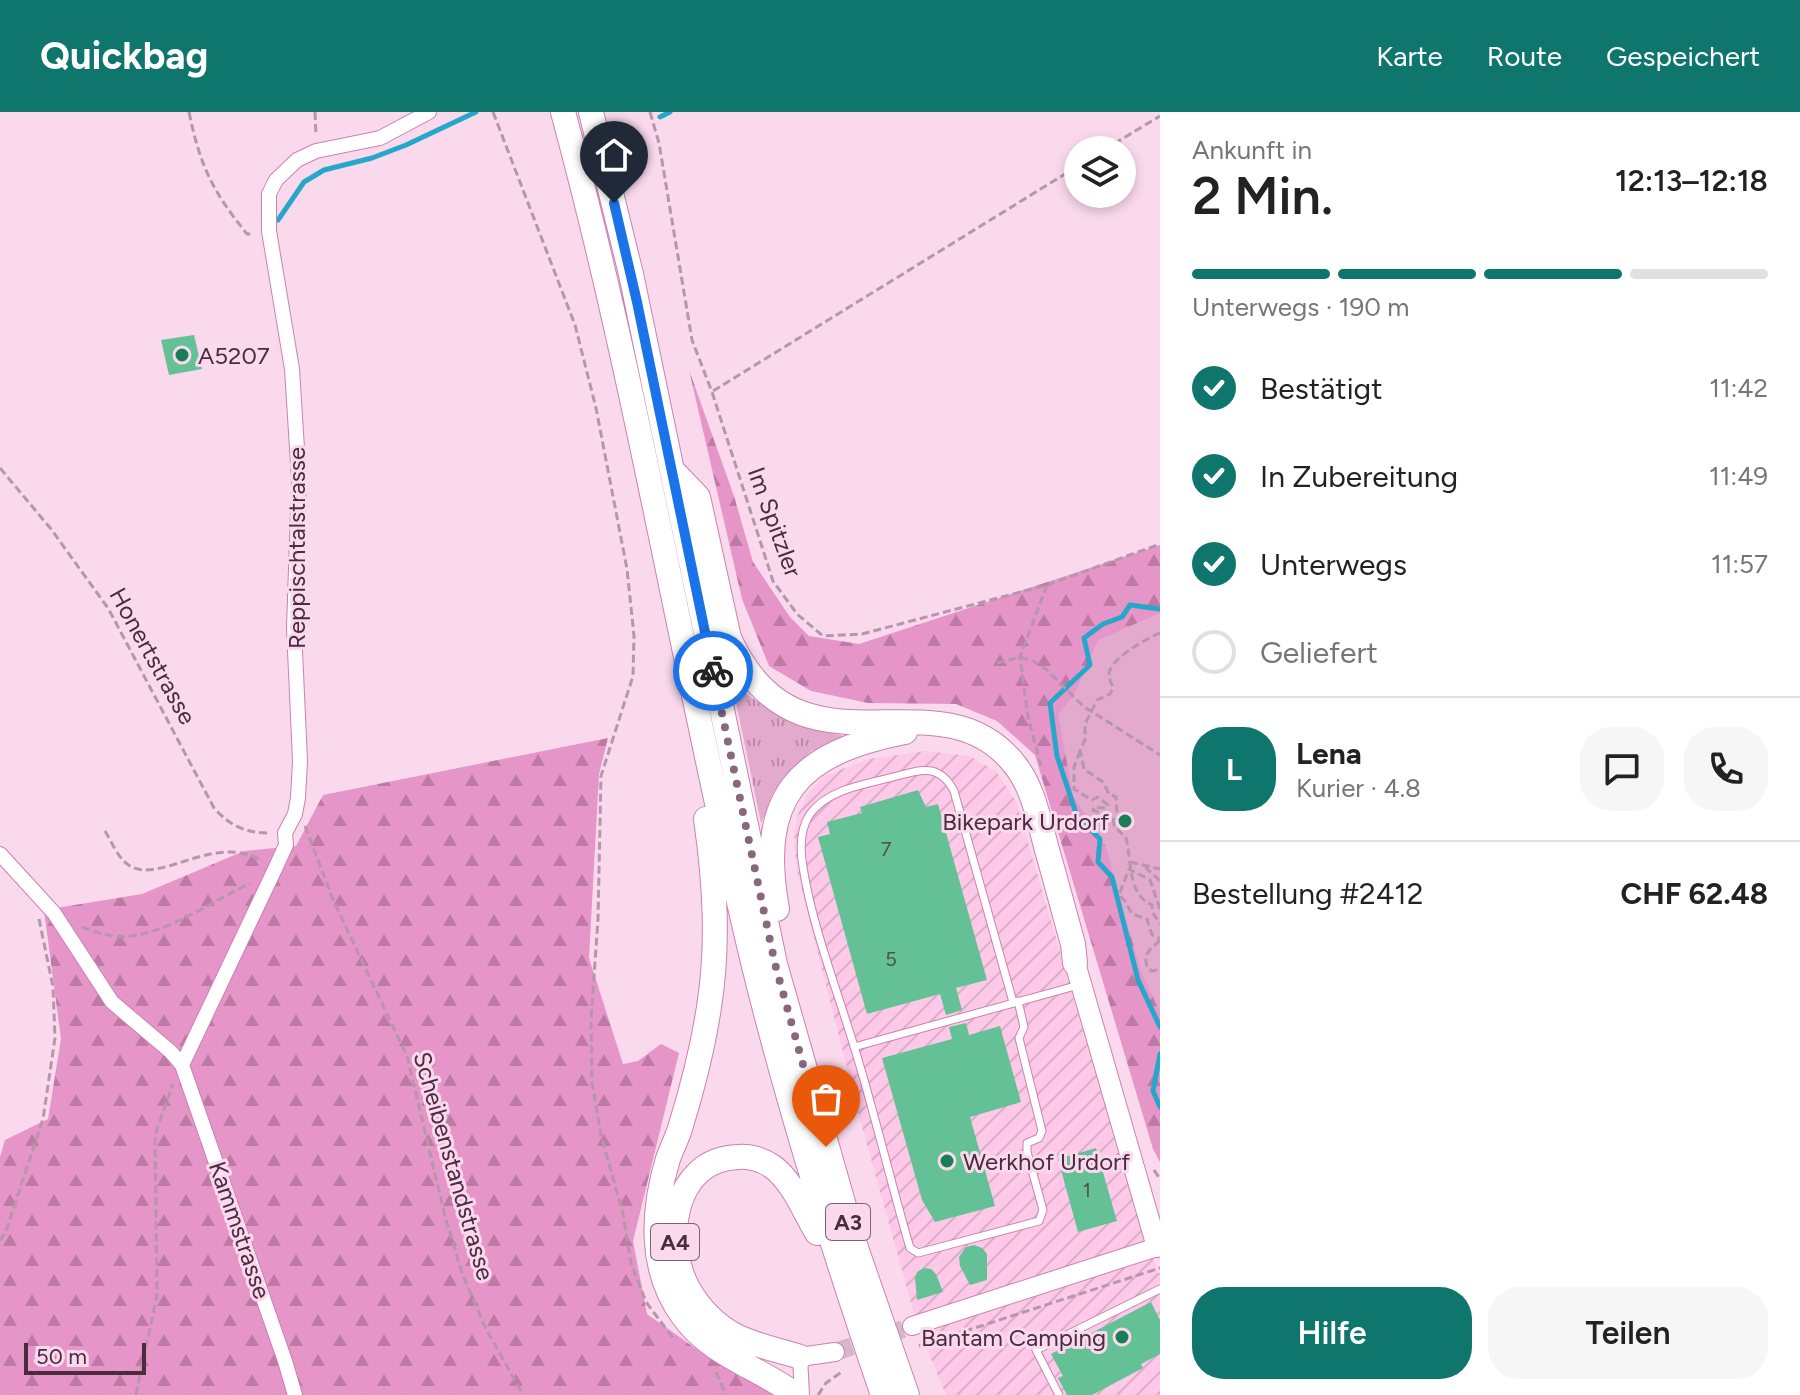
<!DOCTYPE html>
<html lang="de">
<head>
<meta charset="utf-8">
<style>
  :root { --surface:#fff; --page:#f6f6f6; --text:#222; --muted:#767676; --line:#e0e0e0; --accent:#0f766e }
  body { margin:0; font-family:Figtree,sans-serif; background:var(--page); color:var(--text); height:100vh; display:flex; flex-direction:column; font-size:30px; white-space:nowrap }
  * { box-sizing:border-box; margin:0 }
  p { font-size:26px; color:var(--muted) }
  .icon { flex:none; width:44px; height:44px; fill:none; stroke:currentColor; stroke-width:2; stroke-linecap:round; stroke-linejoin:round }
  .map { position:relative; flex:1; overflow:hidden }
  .side { display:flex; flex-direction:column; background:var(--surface); width:640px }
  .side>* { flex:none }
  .tools { position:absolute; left:1064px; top:24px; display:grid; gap:16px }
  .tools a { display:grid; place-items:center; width:72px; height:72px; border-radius:50%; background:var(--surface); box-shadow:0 4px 12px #0003; font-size:40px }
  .scale { position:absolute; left:24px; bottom:20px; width:122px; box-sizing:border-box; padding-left:8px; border:4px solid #4a2b3f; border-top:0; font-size:22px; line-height:28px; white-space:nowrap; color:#4a2b3f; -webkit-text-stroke:6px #fad9ed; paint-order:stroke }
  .pin { position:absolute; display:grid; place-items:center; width:68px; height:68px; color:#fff; margin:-82px -34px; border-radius:50% 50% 50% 0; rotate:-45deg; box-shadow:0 0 8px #0007 }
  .pin .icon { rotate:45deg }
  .courier { position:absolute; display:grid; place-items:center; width:80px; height:80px; margin:-40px; border:6px solid #1a73e8; border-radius:50%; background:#fff; color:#222; box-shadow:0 2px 10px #0007 }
  .head em { font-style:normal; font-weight:600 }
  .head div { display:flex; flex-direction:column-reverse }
  .head { display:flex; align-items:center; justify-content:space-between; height:136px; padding:0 32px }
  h1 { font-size:52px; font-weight:600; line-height:60px }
  .bar { display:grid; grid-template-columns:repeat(4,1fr); gap:12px 8px; align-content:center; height:96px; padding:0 32px }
  .bar i { height:10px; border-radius:6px; background:var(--line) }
  .bar .on { background:var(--accent) }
  .bar p { grid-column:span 4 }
  .line { display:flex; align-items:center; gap:20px; padding:0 32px; border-top:2px solid var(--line) }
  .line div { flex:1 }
  .round { display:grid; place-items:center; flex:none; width:84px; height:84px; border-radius:32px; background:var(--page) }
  ol { padding:0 32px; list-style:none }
  li { display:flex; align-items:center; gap:24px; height:88px }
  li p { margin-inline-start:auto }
  li .icon { padding:8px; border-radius:50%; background:var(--accent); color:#fff; stroke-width:4 }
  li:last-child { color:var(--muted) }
  li i { width:44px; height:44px; border:4px solid var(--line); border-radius:50% }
  .cta { display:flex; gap:16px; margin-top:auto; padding:16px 32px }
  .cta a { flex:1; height:92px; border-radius:32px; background:var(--accent); color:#fff; font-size:32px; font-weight:600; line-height:92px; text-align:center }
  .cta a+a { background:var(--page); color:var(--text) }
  header { display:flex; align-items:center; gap:48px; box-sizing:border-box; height:112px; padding:0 40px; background:var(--accent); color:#fff }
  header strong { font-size:38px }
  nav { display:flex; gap:44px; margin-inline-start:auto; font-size:28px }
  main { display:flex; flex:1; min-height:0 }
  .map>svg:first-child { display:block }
  .industrial { fill:url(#industrial-furrows) }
  .grass { fill:url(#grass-tufts) }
  .forest { fill:url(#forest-firs) }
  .pitch { fill:#e3aacd }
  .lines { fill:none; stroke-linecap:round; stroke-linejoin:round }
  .stream { stroke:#25a7ca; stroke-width:5 }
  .building { fill:#64c095 }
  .secondary-tunnel { stroke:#d7b6ca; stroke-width:18; stroke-dasharray:18 9; stroke-linecap:butt }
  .service-casing { stroke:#cb81b0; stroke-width:9 }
  .minor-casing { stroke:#cb81b0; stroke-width:16 }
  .secondary-casing { stroke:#cb81b0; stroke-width:20 }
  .primary-casing { stroke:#cb81b0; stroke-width:22 }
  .motorway-casing { stroke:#cb81b0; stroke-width:26 }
  .path { stroke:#b696aa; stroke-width:3; stroke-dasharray:8 4; stroke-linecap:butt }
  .service { stroke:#fff; stroke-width:7 }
  .minor { stroke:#fff; stroke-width:14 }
  .secondary { stroke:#fff; stroke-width:18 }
  .primary { stroke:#fff; stroke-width:20 }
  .motorway { stroke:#fff; stroke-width:24 }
  .done { stroke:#88687c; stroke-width:8; stroke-dasharray:0 14.4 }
  .route { stroke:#1a73e8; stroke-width:10 }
  .poi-dot { fill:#197e57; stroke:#fad9ed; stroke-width:3 }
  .labels { text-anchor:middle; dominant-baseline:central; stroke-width:6; stroke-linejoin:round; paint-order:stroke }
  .number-label { font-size:20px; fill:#505054 }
  .shield { fill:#fad9ed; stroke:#7f5f73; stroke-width:2 }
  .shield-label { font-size:22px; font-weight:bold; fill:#4a2b3f }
  .poi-label { font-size:24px; fill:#4a2b3f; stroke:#fad9ed; text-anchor:start }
  .street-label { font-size:24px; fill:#4a2b3f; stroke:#fad9ed }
</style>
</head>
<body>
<header>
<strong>Quickbag</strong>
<nav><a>Karte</a><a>Route</a><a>Gespeichert</a></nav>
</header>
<main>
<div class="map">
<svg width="1160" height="1283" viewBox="0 0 1160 1283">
  <defs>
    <pattern id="industrial-furrows" width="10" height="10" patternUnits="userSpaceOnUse" patternTransform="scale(2)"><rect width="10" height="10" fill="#fec9e9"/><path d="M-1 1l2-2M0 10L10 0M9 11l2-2" fill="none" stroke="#dbadc9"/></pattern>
    <pattern id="grass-tufts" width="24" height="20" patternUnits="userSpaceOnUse" patternTransform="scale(2)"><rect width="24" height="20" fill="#e3aacd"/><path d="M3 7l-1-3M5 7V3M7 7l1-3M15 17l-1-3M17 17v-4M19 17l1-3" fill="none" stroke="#ba8ba8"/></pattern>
    <pattern id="forest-firs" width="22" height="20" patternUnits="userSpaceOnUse" patternTransform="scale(2)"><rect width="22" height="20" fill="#e695c9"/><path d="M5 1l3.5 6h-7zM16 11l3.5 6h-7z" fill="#bc7aa5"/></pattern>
  </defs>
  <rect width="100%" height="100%" fill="#fad9ed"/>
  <path class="industrial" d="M 925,639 L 969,644 L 996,659 L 1016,689 L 1120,1045 L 1158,1161 L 1160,1161 L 1160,1283 L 946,1283 L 918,1216 L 862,1015 L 798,763 L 794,734 L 796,707 L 807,683 L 824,664 L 869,647 Z"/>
  <path class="grass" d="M 732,571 C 776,605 798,613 852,626 L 811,639 L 783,669 L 761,711 Z"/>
  <path class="forest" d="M 689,258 L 734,384 L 753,450 L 790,505 L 809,524 L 859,532 L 1160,433 L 1160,1050 L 1153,1037 L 1035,643 L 997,609 L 956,592 L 868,591 L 811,579 L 769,554 L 742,487 Z
    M 608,626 L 599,662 L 589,846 L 623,952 L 638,949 L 661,932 L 679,941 L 633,1129 L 647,1202 L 712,1248 L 775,1283 L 0,1283 L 0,1045 L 5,1028 L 48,1007 L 61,927 L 44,798 L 142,782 L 244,739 L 296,734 L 323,683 Z"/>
  <path class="pitch" d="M 1160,501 L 1160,900 L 1141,860 L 1106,735 L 1073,684 L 1058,602 L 1074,583 L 1098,528 Z"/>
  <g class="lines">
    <path class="stream" d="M 660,5 L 670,0
      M 278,108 L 304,70 L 324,58 L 372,46 L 406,33 L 476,0
      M 1160,497 L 1130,493 L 1122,505 L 1103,512 L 1084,526 L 1090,553 L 1050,591 L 1057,644 L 1077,704 L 1100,727 L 1098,750 L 1112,765 L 1138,868 L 1160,915
      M 1160,942 L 1153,979 L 1160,995"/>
  </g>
  <path class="building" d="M 194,223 L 202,257 L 169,263 L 161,228 Z
    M 918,678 L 926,695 L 938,692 L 987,868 L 956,876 L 962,898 L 946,903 L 940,882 L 867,902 L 818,725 L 830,722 L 827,710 L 862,701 L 860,695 Z
    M 966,911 L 969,923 L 1000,914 L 1021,990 L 970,1005 L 995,1094 L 935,1110 L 922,1088 L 882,946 L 952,927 L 949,915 Z
    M 1096,1036 L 1117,1109 L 1078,1120 L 1058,1047 Z
    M 974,1133 L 982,1136 L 987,1142 L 987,1168 L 970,1173 L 960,1154 L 959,1145 L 966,1135 Z
    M 924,1156 L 931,1157 L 936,1162 L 943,1180 L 917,1188 L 915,1166 L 917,1160 Z
    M 1151,1190 L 1160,1208 L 1160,1242 L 1141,1252 L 1143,1256 L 1092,1283 L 1067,1283 L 1058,1266 L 1063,1264 L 1051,1242 Z"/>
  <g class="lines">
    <path class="secondary-tunnel" d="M 835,1240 L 912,1214"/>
    <defs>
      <path id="service" d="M 1013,890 L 954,679 C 940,652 922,657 897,664 C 868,672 829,676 810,702 C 800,717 800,738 803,755 C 812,813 836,875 853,931 C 874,998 890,1068 910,1136 L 918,1141 L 1039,1109 L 1043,1098 L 1027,1040 L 1027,1031 L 1039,1026 L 1042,1019 L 1019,926 L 1024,915 L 1018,889
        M 854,935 L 1079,873
        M 1059,1283 L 1036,1238 L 1160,1177"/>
      <path id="minor" d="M 0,742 L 54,801 L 112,890 L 171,940 L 182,953 L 285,1249 L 295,1283
        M 182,953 L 275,757 L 286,733 L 285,721 L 295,702 L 298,686 L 300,649 L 294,516 L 299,368 L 292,257 L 269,119 L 269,82 L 276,68 L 297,48 L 316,39 L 380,26 L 429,0
        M 800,1245 L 802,1283"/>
      <path id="secondary" d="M 912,1214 L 1160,1134
        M 800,1245 L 835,1240"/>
      <path id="primary" d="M 1075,851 L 1157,1135"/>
      <path id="motorway" d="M 563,0 C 639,280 685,568 753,850 C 789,997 834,1140 883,1283
        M 591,0 L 631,162 L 775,852 L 856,1136 L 907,1283
        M 672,358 L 698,385 L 729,526 C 799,681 938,554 1015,653 C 1034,677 1039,709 1047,738 C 1056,769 1064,800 1073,832 L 1075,851
        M 706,707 C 715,770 719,832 709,895 C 703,935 693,974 681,1013 C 678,1025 672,1035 668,1047 C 652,1099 649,1158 683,1204 C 711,1243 758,1255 796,1283
        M 777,797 C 757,685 797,641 905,620
        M 800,1245 C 779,1238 756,1234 736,1224 C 717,1214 700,1197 689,1178 C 662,1131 672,1047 738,1045 C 751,1044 763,1048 773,1055 C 793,1070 804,1099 817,1121"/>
    </defs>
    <use href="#service" class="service-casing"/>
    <use href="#minor" class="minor-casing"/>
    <use href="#secondary" class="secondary-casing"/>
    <use href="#primary" class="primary-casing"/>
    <use href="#motorway" class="motorway-casing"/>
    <path class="path" d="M 189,0 C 200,54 213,80 247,122 L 254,122
      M 315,0 L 316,24
      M 493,0 L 575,213 L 596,296 L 627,457 L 634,524 L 633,564 L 601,664 L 598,807 L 591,908 L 592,971 L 601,1023 L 623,1102 L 631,1151 L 646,1190 L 673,1226
      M 650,0 L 659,31 L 692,228 L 712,280 L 773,469 L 797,502 L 823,524 L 862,522 L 1047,473 L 1160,432
      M 1104,38 L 1160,4
      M 713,279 L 1078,54
      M 0,356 L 51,417 L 108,496 L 214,696 C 230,714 246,721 270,721
      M 1160,521 C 1147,526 1108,548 1109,563 C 1109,568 1112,572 1113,576 L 1110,582 L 1097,588 L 1085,612 L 1085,628 L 1080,638 L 1084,657 L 1103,670 L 1109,682 L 1116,685 L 1118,718 L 1126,726 C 1132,749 1127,782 1152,793 L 1153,801 L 1160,812
      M 997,551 L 1020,545 L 1033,549 L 1047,558 L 1083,594 L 1160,643
      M 1080,639 L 1074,655 L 1074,677 L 1092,688 L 1098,685 L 1108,693 L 1105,696 L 1094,695 L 1093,698 L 1113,706 L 1114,713 L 1118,715
      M 1041,654 L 1028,605 L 1020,545 L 1047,473
      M 305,714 L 334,790 L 407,944 L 445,1104 L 462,1161 L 485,1215 L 523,1283
      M 105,719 C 112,730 118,747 130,754 C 161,772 216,720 262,749
      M 1130,750 L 1160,757
      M 1145,755 L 1160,769
      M 1160,797 L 1150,768 L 1129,757 L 1119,783 L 1125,789 L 1132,802 L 1147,807 L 1152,823 L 1160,827
      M 82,815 C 100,822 118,827 137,823 C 173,817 216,788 250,771
      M 1160,828 C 1151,838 1143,839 1147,855 L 1152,859 L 1160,857
      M 1154,1058 L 1160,1067
      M 0,1129 L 6,1119 L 43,1007 L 55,926 L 53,875 L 39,807
      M 919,1234 L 1160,1156
      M 716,1260 L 726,1283
      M 136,1283 L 157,1183 L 155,1023 L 173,972
      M 818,1283 L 826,1271 L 843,1259"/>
    <use href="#service" class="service"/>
    <use href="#minor" class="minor"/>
    <use href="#secondary" class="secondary"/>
    <use href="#primary" class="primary"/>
    <use href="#motorway" class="motorway"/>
  </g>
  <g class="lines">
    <path class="done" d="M 713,559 L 775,852 L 826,1035"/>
    <path class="route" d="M 614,91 L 637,190 L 713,559"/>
  </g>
  <g class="poi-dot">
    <circle cx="182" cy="243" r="8"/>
    <circle cx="1125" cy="709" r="8"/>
    <circle cx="947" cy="1049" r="8"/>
    <circle cx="1122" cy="1225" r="8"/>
  </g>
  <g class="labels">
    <g class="number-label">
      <text x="886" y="737">7</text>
      <text x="891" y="847">5</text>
      <text x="1087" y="1078">1</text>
    </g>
    <g class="shield">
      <rect x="826" y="1092" width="44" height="36" rx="6"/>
      <rect x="651" y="1112" width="48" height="36" rx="6"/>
    </g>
    <g class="shield-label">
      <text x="848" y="1110">A3</text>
      <text x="675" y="1130">A4</text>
    </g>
    <g class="poi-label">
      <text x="198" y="243">A5207</text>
      <text x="1109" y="709" text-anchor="end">Bikepark Urdorf</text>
      <text x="963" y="1049">Werkhof Urdorf</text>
      <text x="1106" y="1225" text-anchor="end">Bantam Camping</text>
    </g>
    <g class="street-label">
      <text transform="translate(775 410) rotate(70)">Im Spitzler</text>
      <text transform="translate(296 436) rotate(-90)">Reppischtalstrasse</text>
      <text transform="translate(153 544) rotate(61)">Honertstrasse</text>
      <text transform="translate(454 1054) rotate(74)">Scheibenstandstrasse</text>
      <text transform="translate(240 1118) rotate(71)">Kammstrasse</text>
    </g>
  </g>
</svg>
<div class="tools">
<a><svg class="icon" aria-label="layers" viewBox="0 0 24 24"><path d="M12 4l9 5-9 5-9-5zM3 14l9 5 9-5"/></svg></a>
</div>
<div class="scale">50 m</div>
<div class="pin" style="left:826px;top:1035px;background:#ea580c"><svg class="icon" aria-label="bag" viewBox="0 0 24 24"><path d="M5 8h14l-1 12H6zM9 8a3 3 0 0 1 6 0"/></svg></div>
<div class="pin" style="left:614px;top:91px;background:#1f2937"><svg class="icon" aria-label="home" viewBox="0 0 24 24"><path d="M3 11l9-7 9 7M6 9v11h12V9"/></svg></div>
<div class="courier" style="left:713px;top:559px"><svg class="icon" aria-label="bike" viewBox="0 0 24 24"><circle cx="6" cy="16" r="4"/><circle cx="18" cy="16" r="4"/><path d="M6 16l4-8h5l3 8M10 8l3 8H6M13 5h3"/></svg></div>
</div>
<section class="side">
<div class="head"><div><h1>2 Min.</h1><p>Ankunft in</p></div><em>12:13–12:18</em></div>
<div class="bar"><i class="on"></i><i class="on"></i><i class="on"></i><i></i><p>Unterwegs · 190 m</p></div>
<ol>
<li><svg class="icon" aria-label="check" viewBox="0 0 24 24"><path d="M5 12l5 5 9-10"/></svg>Bestätigt<p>11:42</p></li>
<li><svg class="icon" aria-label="check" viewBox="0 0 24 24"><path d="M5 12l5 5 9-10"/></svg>In Zubereitung<p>11:49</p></li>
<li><svg class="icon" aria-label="check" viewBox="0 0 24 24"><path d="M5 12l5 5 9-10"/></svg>Unterwegs<p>11:57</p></li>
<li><i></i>Geliefert</li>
</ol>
<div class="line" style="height:144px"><b class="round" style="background:var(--accent);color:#fff">L</b><div><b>Lena</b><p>Kurier · 4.8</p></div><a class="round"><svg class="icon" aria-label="chat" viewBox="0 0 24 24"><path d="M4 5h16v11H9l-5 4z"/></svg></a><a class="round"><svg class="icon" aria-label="phone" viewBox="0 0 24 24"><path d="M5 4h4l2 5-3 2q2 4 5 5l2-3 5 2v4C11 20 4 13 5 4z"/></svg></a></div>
<div class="line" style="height:104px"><div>Bestellung #2412</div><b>CHF 62.48</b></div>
<div class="cta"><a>Hilfe</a><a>Teilen</a></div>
</section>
</main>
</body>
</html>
